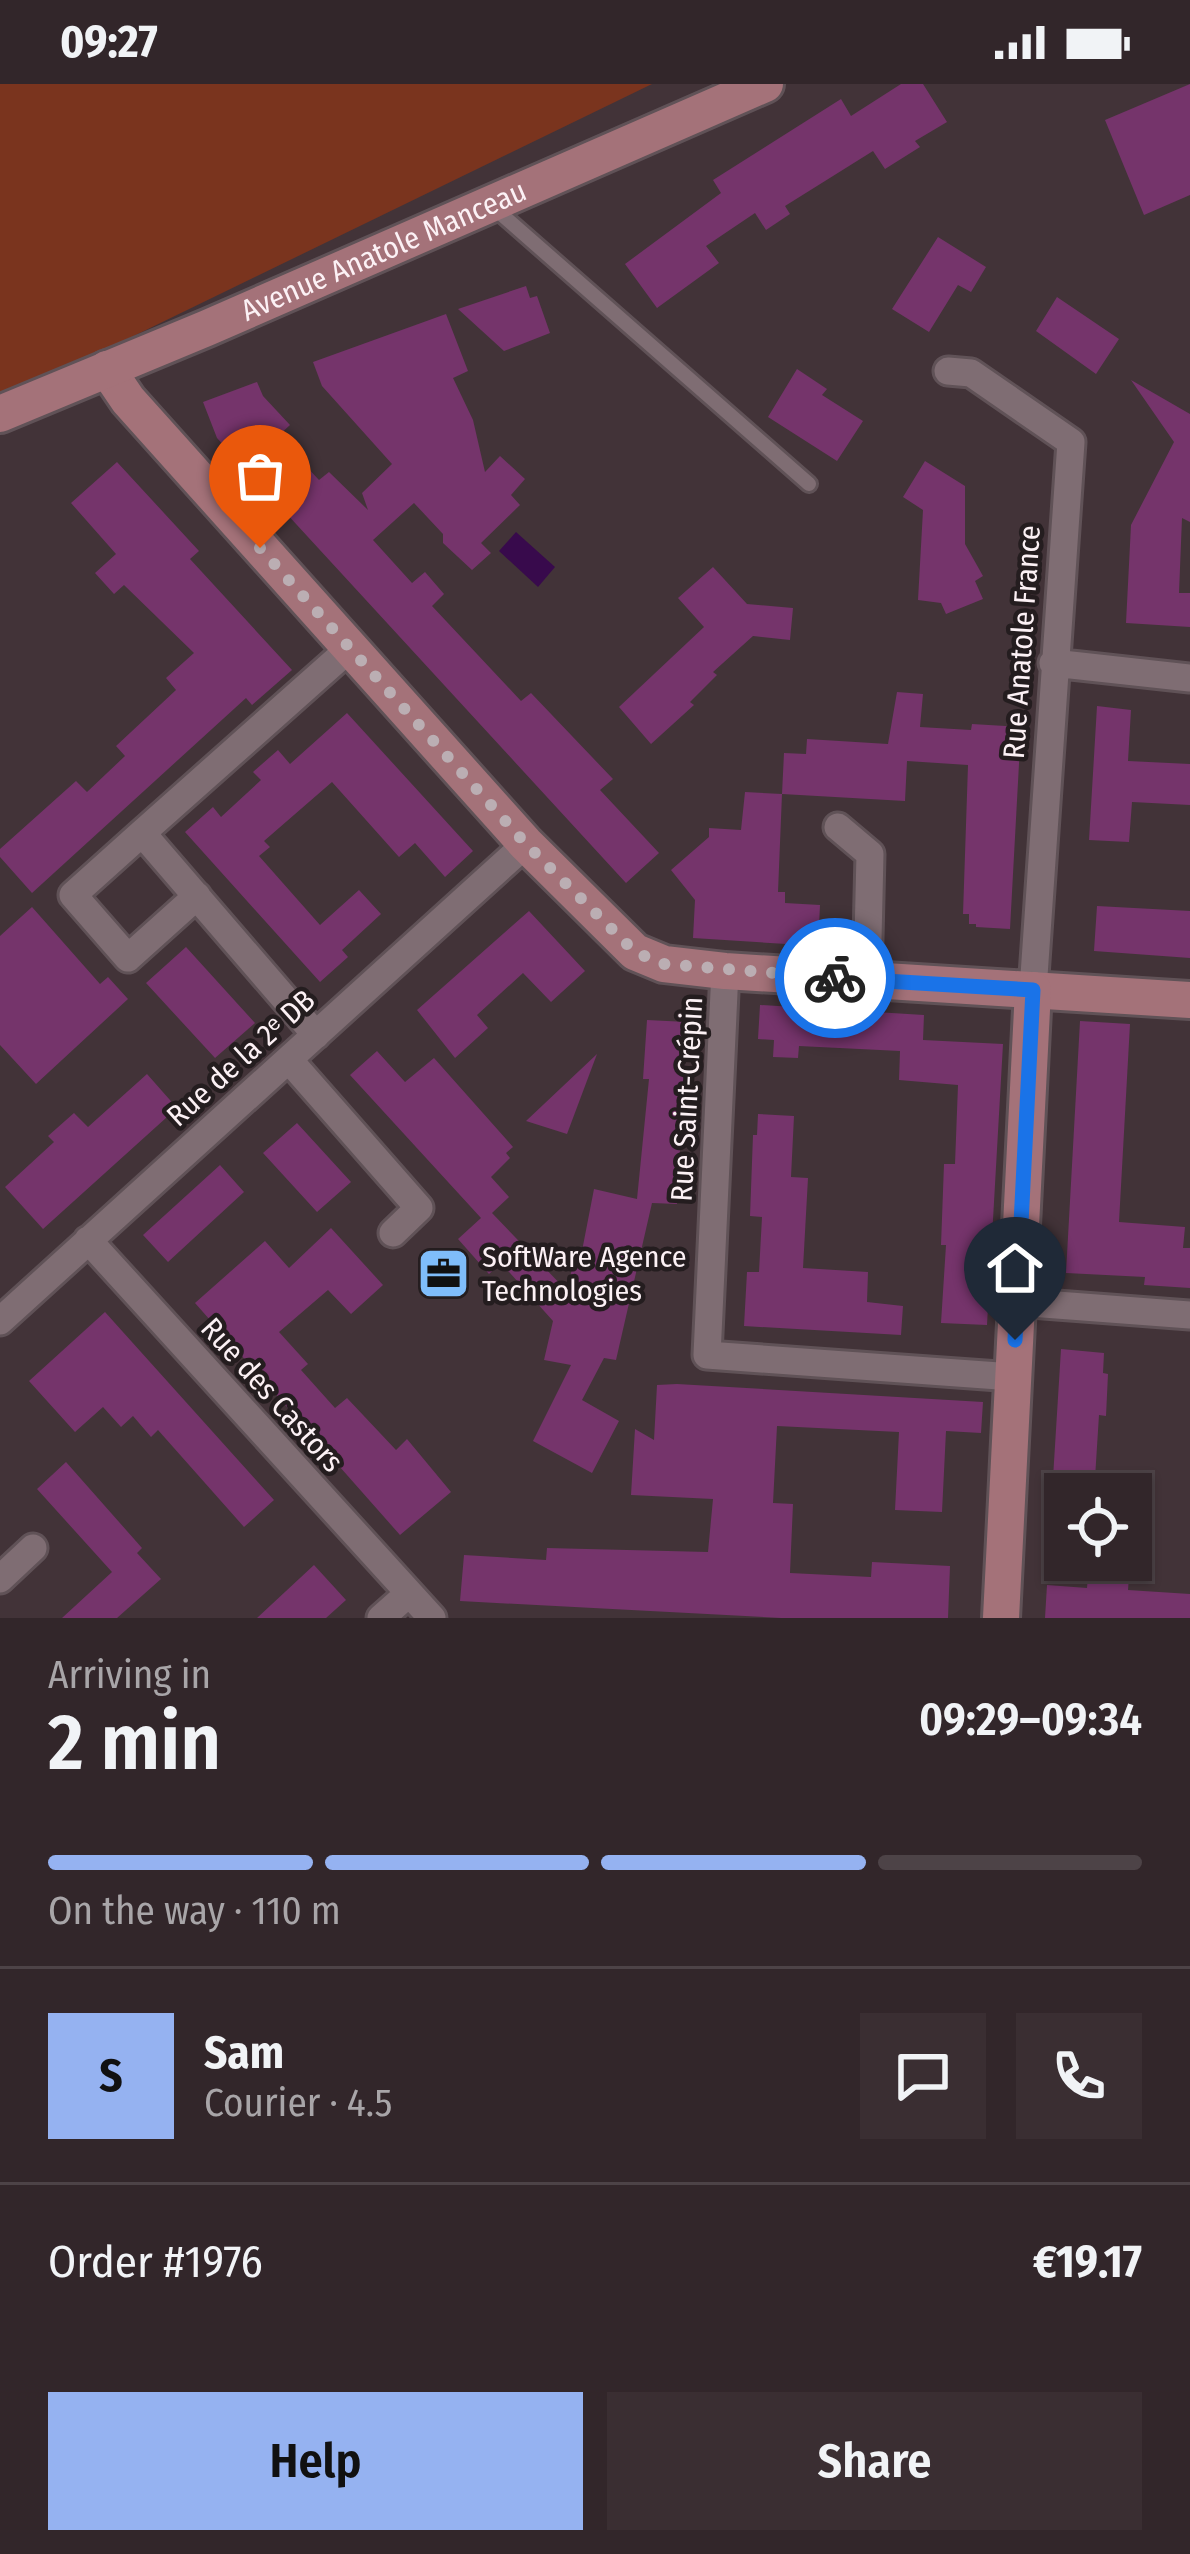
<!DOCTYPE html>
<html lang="en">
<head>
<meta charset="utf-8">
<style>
  :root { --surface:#32262a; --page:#3a2e32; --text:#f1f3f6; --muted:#a8a5a8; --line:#4d4347; --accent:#95b2f1 }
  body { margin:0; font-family:"Fira Sans Condensed",sans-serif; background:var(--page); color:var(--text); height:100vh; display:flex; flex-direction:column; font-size:45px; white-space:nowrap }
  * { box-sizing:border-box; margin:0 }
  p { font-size:39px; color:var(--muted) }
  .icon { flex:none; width:66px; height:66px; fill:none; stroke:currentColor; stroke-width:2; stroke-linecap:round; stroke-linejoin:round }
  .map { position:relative; height:1534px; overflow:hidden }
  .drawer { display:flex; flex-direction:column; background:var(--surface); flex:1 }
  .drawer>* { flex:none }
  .controls { position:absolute; left:1044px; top:1389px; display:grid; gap:24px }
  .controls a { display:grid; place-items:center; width:108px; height:108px; border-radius:0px; background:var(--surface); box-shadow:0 3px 9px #0004,0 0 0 3px var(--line); font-size:60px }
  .pin { position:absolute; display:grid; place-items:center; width:102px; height:102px; color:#fff; margin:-123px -51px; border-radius:50% 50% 50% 0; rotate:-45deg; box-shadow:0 0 12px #0007 }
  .pin .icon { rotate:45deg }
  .courier { position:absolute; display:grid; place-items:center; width:120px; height:120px; margin:-60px; border:9px solid #1a73e8; border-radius:50%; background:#fff; color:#222; box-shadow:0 3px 15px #0007 }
  .headline em { font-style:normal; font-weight:600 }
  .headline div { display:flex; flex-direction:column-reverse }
  .headline { display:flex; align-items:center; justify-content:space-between; height:204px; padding:0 48px }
  h1 { font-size:78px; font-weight:600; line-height:90px }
  .bar { display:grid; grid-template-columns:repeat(4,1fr); gap:18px 12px; align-content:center; height:144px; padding:0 48px }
  .bar i { height:15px; border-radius:9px; background:var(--line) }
  .bar .on { background:var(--accent) }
  .bar p { grid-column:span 4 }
  .line { display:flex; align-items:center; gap:30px; padding:0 48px; border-top:3px solid var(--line) }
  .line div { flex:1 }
  .round { display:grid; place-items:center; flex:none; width:126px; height:126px; border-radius:0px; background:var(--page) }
  .primary-button { display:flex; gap:24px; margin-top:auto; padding:24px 48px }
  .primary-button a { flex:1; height:138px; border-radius:0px; background:var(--accent); color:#111; font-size:48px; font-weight:600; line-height:138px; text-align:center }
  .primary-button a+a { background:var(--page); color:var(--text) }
  .status { display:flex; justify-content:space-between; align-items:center; height:84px; padding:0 60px; background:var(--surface); direction:ltr }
  .status svg { height:33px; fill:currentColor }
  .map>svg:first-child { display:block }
  .green { fill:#7a341e }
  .water { fill:#380a4c }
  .building { fill:#75346b }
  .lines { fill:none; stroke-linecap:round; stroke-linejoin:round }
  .lane-casing { stroke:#605257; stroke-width:20 }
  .street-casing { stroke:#605257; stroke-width:33 }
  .secondary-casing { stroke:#605257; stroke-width:42 }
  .lane { stroke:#7f6d73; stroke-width:14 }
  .street { stroke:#7f6d73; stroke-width:27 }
  .secondary { stroke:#a47279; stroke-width:36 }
  .done { stroke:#bbaeb3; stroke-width:12; stroke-dasharray:0 21.6 }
  .route { stroke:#1a73e8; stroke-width:15 }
  .labels { text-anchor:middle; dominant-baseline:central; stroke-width:9; stroke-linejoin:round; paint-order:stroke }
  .street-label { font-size:30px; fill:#fcf1f5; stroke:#241d1f }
  .poi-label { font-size:30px; fill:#fcf1f5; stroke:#241d1f; text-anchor:start }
</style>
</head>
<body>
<div class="status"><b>09:27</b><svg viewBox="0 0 49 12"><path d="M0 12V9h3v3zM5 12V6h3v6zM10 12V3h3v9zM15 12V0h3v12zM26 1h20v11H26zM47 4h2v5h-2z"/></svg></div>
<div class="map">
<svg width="1190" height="1534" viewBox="0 0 1190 1534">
  <rect width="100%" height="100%" fill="#423338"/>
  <path class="green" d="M 0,0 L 652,0 L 0,317 Z"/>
  <path class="water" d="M 516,448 L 555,483 L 538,503 L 499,467 Z"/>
  <path class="building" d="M 901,0 L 923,0 L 947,38 L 915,57 L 920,63 L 885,85 L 873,67 L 785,122 L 790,130 L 766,146 L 755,129 L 706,162 L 719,179 L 657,224 L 625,180 L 721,109 L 713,96 L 841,15 L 851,32 Z
    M 1190,0 L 1190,111 L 1144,131 L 1105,36 Z
    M 938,153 L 986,183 L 971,208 L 958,201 L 929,248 L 892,225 Z
    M 526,202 L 530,214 L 537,212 L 550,249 L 504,267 L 458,225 Z
    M 1057,213 L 1119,255 L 1096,290 L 1036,247 Z
    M 446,230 L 468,287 L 453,294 L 473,336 L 485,388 L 500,372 L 525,395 L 511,411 L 520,421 L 481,459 L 491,469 L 472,486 L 443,459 L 443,450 L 414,419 L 373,456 L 412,499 L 425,488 L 444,510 L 432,522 L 521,617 L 531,609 L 613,695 L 600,706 L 659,769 L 626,799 L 217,354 L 203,318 L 257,298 L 263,312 L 290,341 L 278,352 L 319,396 L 329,388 L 368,426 L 362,409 L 392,380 L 322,302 L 313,278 Z
    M 797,285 L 827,305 L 822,311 L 863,337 L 837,377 L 768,333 Z
    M 1131,296 L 1190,330 L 1190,438 L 1182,434 L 1179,509 L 1190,509 L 1190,543 L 1126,539 L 1131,441 L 1174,358 Z
    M 925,377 L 965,402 L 965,460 L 983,492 L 975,497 L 983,515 L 946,530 L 941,519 L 918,516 L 923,426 L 903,413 Z
    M 117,378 L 199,467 L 190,475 L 292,586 L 252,621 L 246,614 L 32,809 L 0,773 L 0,765 L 76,697 L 87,708 L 125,672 L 116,662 L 176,606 L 166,594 L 194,569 L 124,501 L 114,510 L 95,489 L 116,470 L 71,419 Z
    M 713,483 L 747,520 L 793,524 L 790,556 L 753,552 L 713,588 L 717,591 L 690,618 L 694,621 L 651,660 L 619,623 L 704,543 L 678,514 Z
    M 897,608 L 923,610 L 920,643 L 971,646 L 972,640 L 1021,643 L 1010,845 L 976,843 L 976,840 L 969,840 L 969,830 L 963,830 L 968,681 L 907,677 L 905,717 L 782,710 L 784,669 L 806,670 L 807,655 L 888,660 Z
    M 1097,622 L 1131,626 L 1128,677 L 1190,680 L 1190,721 L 1132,718 L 1129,758 L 1089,756 Z
    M 347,629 L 473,767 L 445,793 L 415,759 L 399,773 L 332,698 L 264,757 L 270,763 L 259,772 L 320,841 L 359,806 L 381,830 L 342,866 L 348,873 L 320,898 L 185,748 L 213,723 L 221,733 L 261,696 L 253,688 L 278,666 L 290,680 Z
    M 745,708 L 782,710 L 778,808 L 785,808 L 785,819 L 820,821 L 818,862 L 693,854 L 695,816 L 671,786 L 709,753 L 709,744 L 741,746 Z
    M 1097,822 L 1190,827 L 1190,874 L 1094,867 Z
    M 32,823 L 100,900 L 108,893 L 128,915 L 36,1000 L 0,961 L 0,852 Z
    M 529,827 L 585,887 L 551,918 L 523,889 L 477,931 L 488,944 L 455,974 L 417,926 Z
    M 186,863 L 255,939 L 215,974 L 146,899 Z
    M 760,921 L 924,931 L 923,956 L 1003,960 L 987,1241 L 941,1239 L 946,1161 L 941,1161 L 944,1080 L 955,1080 L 958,1001 L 899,996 L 900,967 L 799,962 L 798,974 L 773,973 L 774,956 L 758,955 Z
    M 647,936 L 687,938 L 677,1120 L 652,1119 L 616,1276 L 604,1274 L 582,1316 L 619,1337 L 592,1389 L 533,1357 L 571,1281 L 544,1276 L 553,1237 L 501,1179 L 489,1190 L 458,1155 L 481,1134 L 350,991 L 377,967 L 405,998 L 434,974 L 513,1063 L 506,1069 L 510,1074 L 491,1093 L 509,1113 L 492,1129 L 567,1207 L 575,1171 L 581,1172 L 594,1105 L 637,1115 L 649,995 L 643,995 Z
    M 1080,937 L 1130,940 L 1119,1138 L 1185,1143 L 1183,1164 L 1190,1164 L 1190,1204 L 1144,1201 L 1145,1193 L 1066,1189 Z
    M 597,970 L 567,1050 L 526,1037 Z
    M 147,990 L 177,1024 L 43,1145 L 5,1103 L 54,1058 L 48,1052 L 74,1029 L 88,1043 Z
    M 758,1030 L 794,1032 L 791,1093 L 808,1094 L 803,1184 L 868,1188 L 867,1218 L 903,1222 L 901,1251 L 744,1242 L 747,1188 L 759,1188 L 762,1133 L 750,1132 L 753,1051 L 757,1051 Z
    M 297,1039 L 351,1098 L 317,1128 L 263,1069 Z
    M 220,1081 L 244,1108 L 168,1178 L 143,1151 Z
    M 331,1144 L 383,1201 L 351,1230 L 328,1206 L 279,1248 L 308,1280 L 301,1286 L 335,1324 L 347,1314 L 396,1366 L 407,1355 L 451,1408 L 400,1451 L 195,1219 L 265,1157 L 289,1184 Z
    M 105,1228 L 274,1416 L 244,1443 L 158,1346 L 151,1353 L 133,1332 L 121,1343 L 103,1323 L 75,1348 L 29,1297 Z
    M 1061,1265 L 1104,1269 L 1103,1289 L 1108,1290 L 1106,1332 L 1099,1331 L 1094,1410 L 1052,1410 Z
    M 677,1300 L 983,1318 L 981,1349 L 946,1347 L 942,1428 L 895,1426 L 899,1348 L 777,1342 L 773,1419 L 793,1420 L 790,1489 L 871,1493 L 872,1478 L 950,1482 L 948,1534 L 781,1534 L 460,1517 L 464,1471 L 546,1476 L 547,1464 L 708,1468 L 713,1415 L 631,1411 L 635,1345 L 654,1356 L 657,1301 Z
    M 66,1378 L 142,1464 L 137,1469 L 161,1495 L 117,1534 L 62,1534 L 112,1488 L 37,1405 Z
    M 314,1481 L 346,1516 L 326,1534 L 257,1534 Z
    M 1088,1491 L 1129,1493 L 1128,1506 L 1190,1510 L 1190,1534 L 1045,1534 L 1047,1501 L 1087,1504 Z"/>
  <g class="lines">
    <defs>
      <path id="lane" d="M 492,122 L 809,400"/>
      <path id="street" d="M 948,287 L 971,289 L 1071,358 L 1033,906
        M 1053,579 L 1190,594
        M 838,743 L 870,770 L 867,897
        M 142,749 L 73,811 L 128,874 L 197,812
        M 725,887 L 707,1271 L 1013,1293
        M 316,951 L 142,749 L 350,564
        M 289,976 L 419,1124 L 393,1149
        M 88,1156 L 432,1534
        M 1017,1218 L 1190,1231
        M 0,1237 L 526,760
        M 0,1495 L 33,1464
        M 381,1534 L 407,1511"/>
      <g id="secondary">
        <path d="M 107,285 L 128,316 L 526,760 L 635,868 L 664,880 L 725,887 L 1190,916"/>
        <path id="s1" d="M 0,330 L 207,244 L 765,0"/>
        <path d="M 1001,1534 L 1033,906"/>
      </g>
    </defs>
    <use href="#lane" class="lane-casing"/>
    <use href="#street" class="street-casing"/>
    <use href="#secondary" class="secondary-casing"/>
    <use href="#lane" class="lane"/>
    <use href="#street" class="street"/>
    <use href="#secondary" class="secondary"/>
  </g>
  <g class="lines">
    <path class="done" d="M 260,464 L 526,760 L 635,868 L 664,880 L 835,894"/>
    <path class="route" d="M 835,894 L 1033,906 L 1015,1256"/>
  </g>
  <defs>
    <symbol id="office-square" viewBox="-11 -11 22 22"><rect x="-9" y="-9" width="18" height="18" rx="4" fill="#7fbdfa" stroke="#241d1f"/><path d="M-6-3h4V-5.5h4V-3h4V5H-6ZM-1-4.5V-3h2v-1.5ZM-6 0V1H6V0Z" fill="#111"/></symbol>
  </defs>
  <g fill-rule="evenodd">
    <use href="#office-square" x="414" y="1160" width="59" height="59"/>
  </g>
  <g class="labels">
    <g class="street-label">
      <text stroke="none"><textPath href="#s1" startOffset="417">Avenue Anatole Manceau</textPath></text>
      <text transform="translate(1022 558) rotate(-86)">Rue Anatole France</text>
      <text transform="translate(241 974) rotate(-42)">Rue de la 2ᵉ DB</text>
      <text transform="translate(687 1015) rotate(-87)">Rue Saint-Crépin</text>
      <text transform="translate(272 1311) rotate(48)">Rue des Castors</text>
    </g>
    <g class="poi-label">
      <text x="482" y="1173">SoftWare Agence<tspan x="482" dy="34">Technologies</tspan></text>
    </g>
  </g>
</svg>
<div class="controls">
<a><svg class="icon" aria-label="locate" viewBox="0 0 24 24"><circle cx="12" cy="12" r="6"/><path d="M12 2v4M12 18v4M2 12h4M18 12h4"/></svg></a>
</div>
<div class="pin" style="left:260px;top:464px;background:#ea580c"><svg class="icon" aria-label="bag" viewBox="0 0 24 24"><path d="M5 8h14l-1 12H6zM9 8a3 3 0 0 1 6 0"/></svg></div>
<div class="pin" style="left:1015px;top:1256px;background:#1f2937"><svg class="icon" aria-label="home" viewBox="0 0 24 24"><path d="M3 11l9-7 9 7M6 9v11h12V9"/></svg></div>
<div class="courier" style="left:835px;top:894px"><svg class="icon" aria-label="bike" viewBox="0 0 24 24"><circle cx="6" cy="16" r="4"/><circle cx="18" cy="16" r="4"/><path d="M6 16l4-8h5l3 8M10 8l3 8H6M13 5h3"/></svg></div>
</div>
<section class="drawer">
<div class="headline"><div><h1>2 min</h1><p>Arriving in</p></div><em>09:29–09:34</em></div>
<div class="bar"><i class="on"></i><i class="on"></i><i class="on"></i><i></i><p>On the way · 110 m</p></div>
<div class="line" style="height:216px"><b class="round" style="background:var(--accent);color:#111">S</b><div><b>Sam</b><p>Courier · 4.5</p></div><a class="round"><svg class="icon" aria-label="chat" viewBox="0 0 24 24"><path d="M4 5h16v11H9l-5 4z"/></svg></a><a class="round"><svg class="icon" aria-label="phone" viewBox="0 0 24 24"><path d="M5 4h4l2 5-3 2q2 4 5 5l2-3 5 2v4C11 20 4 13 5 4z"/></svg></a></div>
<div class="line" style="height:156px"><div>Order #1976</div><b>€19.17</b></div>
<div class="primary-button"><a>Help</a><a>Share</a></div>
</section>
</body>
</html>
